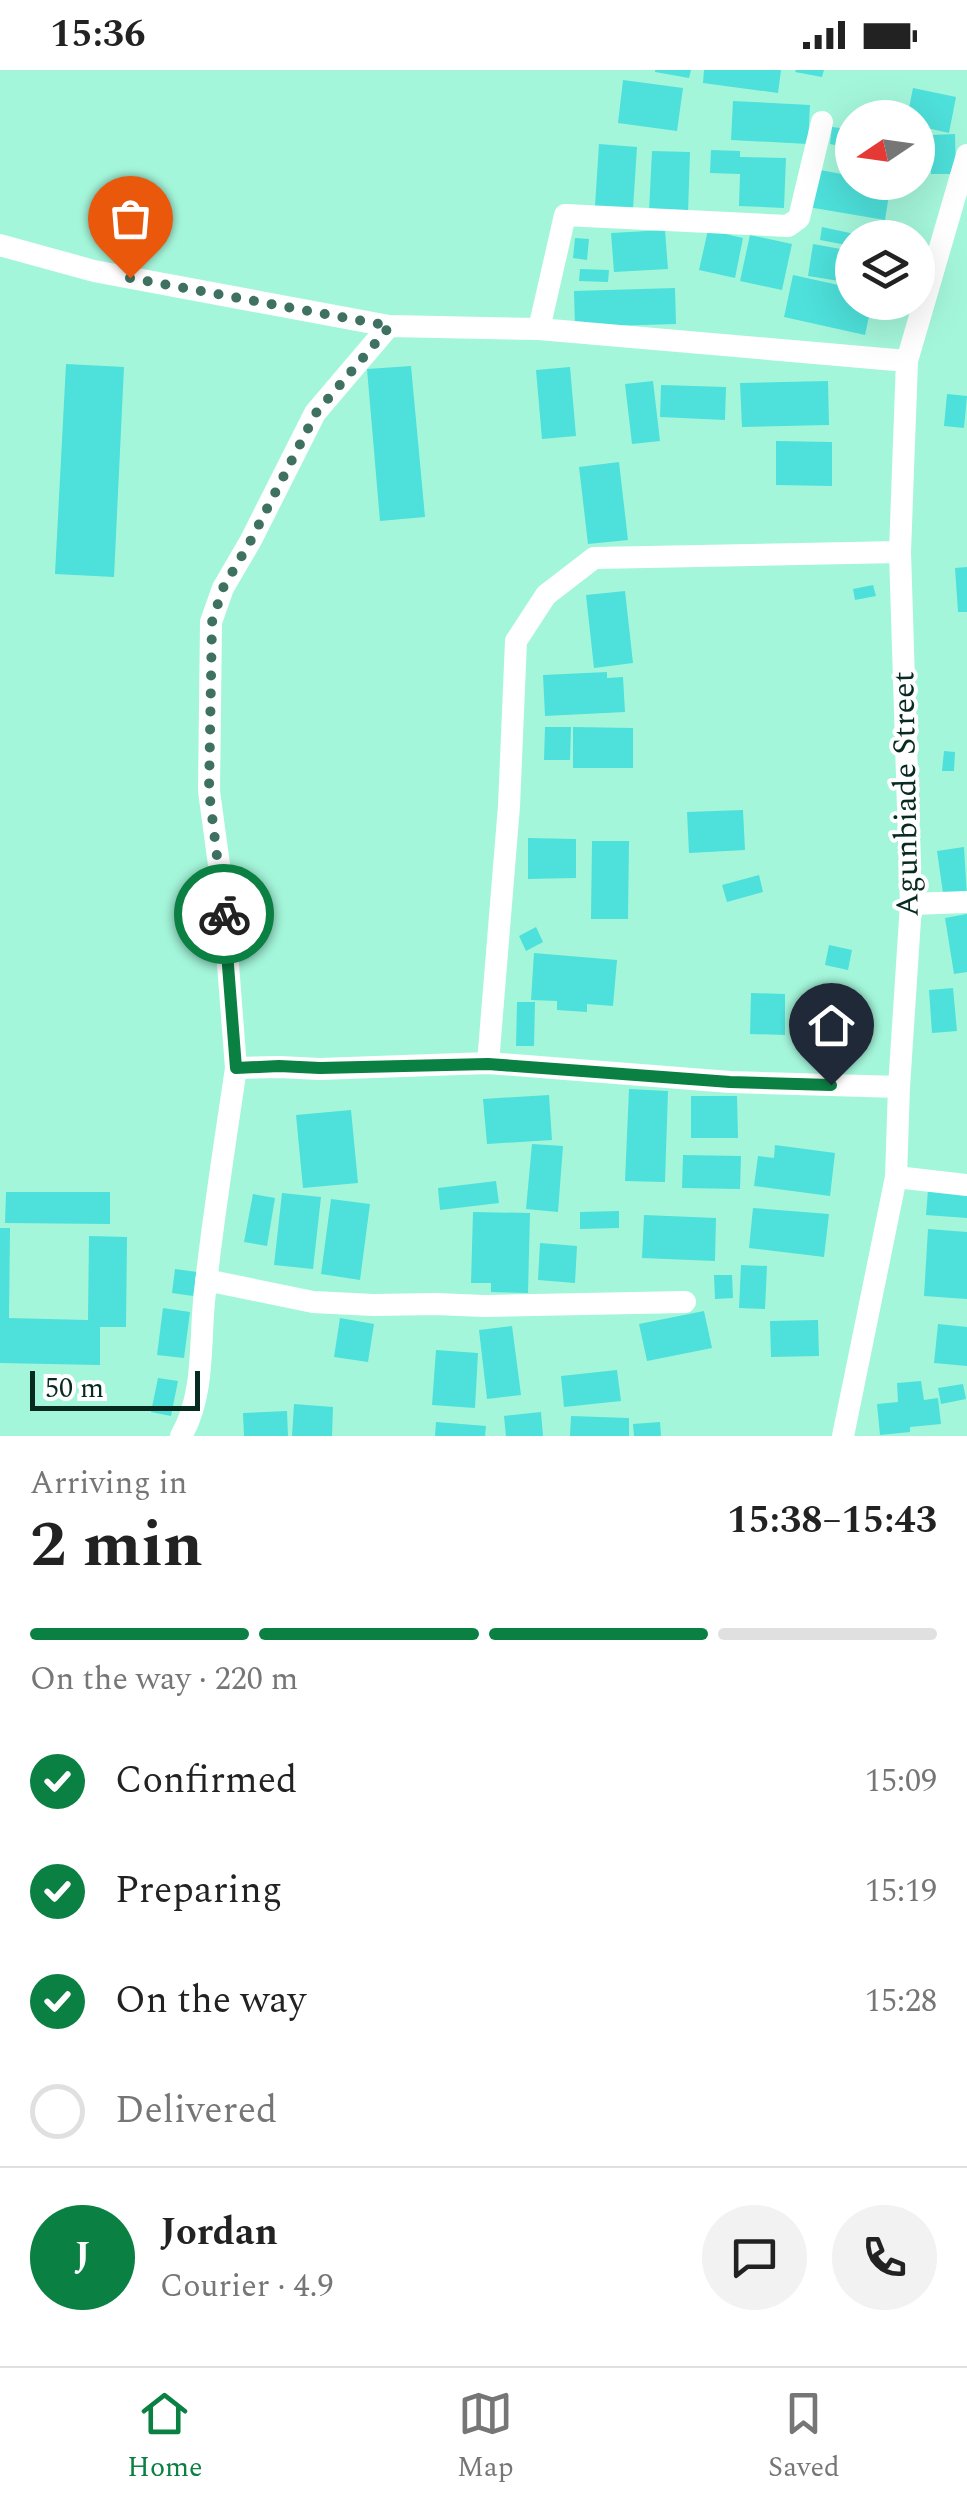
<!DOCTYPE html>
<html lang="en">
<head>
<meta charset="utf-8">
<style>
  :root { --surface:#fff; --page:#f2f2f2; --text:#222; --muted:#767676; --line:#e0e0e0; --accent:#0b8043 }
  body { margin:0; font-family:Spectral,serif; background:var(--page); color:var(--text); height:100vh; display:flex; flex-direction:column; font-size:38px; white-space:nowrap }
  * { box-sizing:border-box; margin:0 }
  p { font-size:32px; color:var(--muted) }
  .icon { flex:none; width:55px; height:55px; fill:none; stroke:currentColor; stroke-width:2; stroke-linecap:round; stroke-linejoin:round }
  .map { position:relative; height:1366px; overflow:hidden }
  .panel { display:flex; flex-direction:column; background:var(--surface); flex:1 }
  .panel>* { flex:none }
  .needle { width:65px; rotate:257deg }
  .fabs { position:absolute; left:835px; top:30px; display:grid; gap:20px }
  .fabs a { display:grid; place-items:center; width:100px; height:100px; border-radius:50%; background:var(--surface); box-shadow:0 10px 40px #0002; font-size:50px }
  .scale { position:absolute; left:30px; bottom:25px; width:170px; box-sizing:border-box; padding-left:10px; border:5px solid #072a21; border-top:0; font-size:28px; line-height:35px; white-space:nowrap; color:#072a21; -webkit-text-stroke:8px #fff; paint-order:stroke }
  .pin { position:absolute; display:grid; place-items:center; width:85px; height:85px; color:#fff; margin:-102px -42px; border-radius:50% 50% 50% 0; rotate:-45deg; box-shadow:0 0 10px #0007 }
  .pin .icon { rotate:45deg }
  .courier { position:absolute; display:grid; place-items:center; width:100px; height:100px; margin:-50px; border:8px solid #0b8043; border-radius:50%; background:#fff; color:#222; box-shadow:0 2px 12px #0007 }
  .summary em { font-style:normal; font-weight:700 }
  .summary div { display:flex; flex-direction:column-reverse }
  .summary { display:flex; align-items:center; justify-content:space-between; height:170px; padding:0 30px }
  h1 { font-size:65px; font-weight:700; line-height:75px }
  .bar { display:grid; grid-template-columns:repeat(4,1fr); gap:15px 10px; align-content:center; height:120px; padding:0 30px }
  .bar i { height:12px; border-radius:8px; background:var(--line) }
  .bar .selected { background:var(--accent) }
  .bar p { grid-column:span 4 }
  .line { display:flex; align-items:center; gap:25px; padding:0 30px; border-top:2px solid var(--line) }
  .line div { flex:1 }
  .round { display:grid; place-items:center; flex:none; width:105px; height:105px; border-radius:52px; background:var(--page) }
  ol { padding:0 30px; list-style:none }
  li { display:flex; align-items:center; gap:30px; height:110px }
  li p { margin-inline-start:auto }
  li .icon { padding:10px; border-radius:50%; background:var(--accent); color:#fff; stroke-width:4 }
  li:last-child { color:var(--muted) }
  li i { width:55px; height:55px; border:5px solid var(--line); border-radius:50% }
  .status { display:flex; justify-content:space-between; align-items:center; height:70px; padding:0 50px; background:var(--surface); direction:ltr }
  .status svg { height:28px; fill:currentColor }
  .dock { display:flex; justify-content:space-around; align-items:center; height:140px; border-top:2px solid var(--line); background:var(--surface); font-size:28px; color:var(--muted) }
  .dock a { display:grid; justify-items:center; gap:5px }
  .dock .selected { color:var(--accent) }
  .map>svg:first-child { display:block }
  .building { fill:#4ee0db }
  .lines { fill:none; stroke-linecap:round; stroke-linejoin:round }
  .minor { stroke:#fff; stroke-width:22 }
  .done { stroke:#3e7162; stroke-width:10; stroke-dasharray:0 18 }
  .route { stroke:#0b8043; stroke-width:12 }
  .labels { text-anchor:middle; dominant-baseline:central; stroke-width:8; stroke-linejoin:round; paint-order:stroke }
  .street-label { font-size:32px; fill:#072a21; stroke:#fff }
</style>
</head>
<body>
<div class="status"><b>15:36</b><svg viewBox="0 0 49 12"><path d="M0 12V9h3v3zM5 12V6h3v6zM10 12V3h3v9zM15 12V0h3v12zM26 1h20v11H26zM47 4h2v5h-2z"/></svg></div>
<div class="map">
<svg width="967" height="1366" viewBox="0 0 967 1366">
  <rect width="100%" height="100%" fill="#a4f6db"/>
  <path class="building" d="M 655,0 L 691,0 L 689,8 L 655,2 Z
    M 704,0 L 781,0 L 778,23 L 703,13 Z
    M 796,0 L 824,0 L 822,7 L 795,2 Z
    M 623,10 L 683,18 L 677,61 L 618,53 Z
    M 913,18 L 956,27 L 949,63 L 918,56 L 918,48 L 907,48 Z
    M 733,31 L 810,35 L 808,74 L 731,70 Z
    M 832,57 L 848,59 L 846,77 L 830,74 Z
    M 955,64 L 956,104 L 931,104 L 931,65 Z
    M 599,74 L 637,77 L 633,139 L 595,136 Z
    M 711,80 L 740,81 L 740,87 L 786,88 L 784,138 L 739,136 L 740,104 L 710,103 Z
    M 652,81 L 690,82 L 688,143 L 649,142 Z
    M 815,99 L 852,106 L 852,112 L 891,112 L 885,150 L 808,137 Z
    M 822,157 L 864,166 L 864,168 L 852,168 L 852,176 L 820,170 Z
    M 665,160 L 668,199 L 614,202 L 611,163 Z
    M 708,160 L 743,168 L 735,208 L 699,200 Z
    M 750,165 L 792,174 L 782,220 L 740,211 Z
    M 575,168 L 589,169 L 587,190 L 573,188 Z
    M 813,174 L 852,181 L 852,213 L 808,206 Z
    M 580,199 L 609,200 L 608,212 L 579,211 Z
    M 793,205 L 852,218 L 852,232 L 872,232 L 865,265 L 784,247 Z
    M 675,218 L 676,254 L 575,257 L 574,221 Z
    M 66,294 L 124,297 L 114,507 L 55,504 Z
    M 411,296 L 425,447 L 380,451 L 367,299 Z
    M 570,297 L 576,366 L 542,369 L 536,300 Z
    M 653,311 L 660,371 L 632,374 L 625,314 Z
    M 828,311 L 829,355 L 742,357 L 740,313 Z
    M 661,315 L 726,317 L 725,350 L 660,347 Z
    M 947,324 L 967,326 L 964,358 L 944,356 Z
    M 776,371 L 832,372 L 832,416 L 776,415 Z
    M 619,392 L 628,470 L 588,474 L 579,397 Z
    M 967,497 L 967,542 L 958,542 L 955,498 Z
    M 873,515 L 876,526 L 855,530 L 853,519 Z
    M 625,521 L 633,593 L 594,598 L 586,525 Z
    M 607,602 L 607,608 L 623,607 L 625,642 L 545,646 L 543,605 Z
    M 545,657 L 571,657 L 570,690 L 544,690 Z
    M 573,657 L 633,658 L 633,698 L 573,698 Z
    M 944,681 L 955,682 L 954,701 L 942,701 Z
    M 743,740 L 745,780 L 689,783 L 687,742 Z
    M 528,768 L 576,769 L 576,808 L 528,809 Z
    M 592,771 L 629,771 L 628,849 L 591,849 Z
    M 964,777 L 967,827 L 944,830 L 937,781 Z
    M 759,805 L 763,822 L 727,832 L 722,815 Z
    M 967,844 L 967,902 L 954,904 L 945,848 Z
    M 536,857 L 543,872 L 526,881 L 519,866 Z
    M 829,875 L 852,880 L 848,900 L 825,895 Z
    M 534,883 L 617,890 L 613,936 L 587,934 L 587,942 L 557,940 L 557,931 L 531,930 Z
    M 953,918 L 957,961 L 932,963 L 929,920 Z
    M 751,923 L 785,924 L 785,965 L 750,964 Z
    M 517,932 L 535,932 L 534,976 L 516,976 Z
    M 807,933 L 842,938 L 839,958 L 804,953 Z
    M 629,1019 L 668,1021 L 665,1112 L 625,1111 Z
    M 549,1025 L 552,1070 L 487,1074 L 483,1029 Z
    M 691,1026 L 737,1026 L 738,1068 L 691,1068 Z
    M 351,1040 L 358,1113 L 303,1118 L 296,1045 Z
    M 532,1074 L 563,1076 L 558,1142 L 526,1139 Z
    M 775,1075 L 835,1083 L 830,1126 L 754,1116 L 758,1086 L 774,1088 Z
    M 683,1085 L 741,1086 L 740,1119 L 682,1118 Z
    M 496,1111 L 499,1133 L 440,1140 L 438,1118 Z
    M 928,1120 L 967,1123 L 967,1148 L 926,1145 Z
    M 6,1122 L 110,1122 L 110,1154 L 5,1153 Z
    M 282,1123 L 321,1127 L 313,1199 L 274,1195 Z
    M 253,1124 L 275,1128 L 267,1176 L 244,1172 Z
    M 331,1129 L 370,1134 L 360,1210 L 321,1204 Z
    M 753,1138 L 829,1144 L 824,1187 L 749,1178 Z
    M 619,1141 L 619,1158 L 580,1159 L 580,1142 Z
    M 473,1142 L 530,1143 L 528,1223 L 491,1222 L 491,1213 L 471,1213 Z
    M 644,1145 L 716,1148 L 715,1191 L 642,1188 Z
    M 0,1158 L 10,1158 L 9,1248 L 88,1250 L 89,1166 L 127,1167 L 126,1257 L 100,1257 L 100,1295 L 0,1293 Z
    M 928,1159 L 967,1162 L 967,1229 L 924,1226 Z
    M 540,1173 L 577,1176 L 575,1213 L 538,1210 Z
    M 741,1195 L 767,1196 L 765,1239 L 739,1238 Z
    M 175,1199 L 197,1202 L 193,1226 L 172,1223 Z
    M 714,1205 L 732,1205 L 733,1228 L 715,1229 Z
    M 163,1238 L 190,1242 L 184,1288 L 157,1285 Z
    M 704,1241 L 712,1278 L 647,1291 L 639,1254 Z
    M 340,1248 L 374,1254 L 368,1292 L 334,1287 Z
    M 818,1250 L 819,1286 L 771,1287 L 770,1251 Z
    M 938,1254 L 967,1257 L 967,1296 L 934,1293 Z
    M 512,1256 L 521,1325 L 487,1329 L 479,1260 Z
    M 436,1280 L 478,1283 L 475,1338 L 432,1335 Z
    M 617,1300 L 621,1331 L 564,1337 L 561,1306 Z
    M 158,1308 L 178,1311 L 171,1346 L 151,1342 Z
    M 921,1311 L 924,1330 L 938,1328 L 941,1354 L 910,1357 L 910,1362 L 880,1365 L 877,1334 L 898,1332 L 897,1313 Z
    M 963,1314 L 966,1329 L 941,1334 L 938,1318 Z
    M 294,1334 L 333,1337 L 332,1366 L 292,1366 Z
    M 287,1341 L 288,1366 L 244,1366 L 243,1343 Z
    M 541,1342 L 543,1366 L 506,1366 L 504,1346 Z
    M 571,1346 L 629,1348 L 629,1366 L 570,1366 Z
    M 436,1352 L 486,1356 L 485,1366 L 435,1366 Z
    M 660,1352 L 661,1366 L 634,1366 L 633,1354 Z"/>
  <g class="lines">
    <path class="minor" d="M 0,175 L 94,201 L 389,256 L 539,259 L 907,291
      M 539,259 L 565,145 L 788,156 L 799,148 L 822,52
      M 911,834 L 967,832
      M 488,993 L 509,736 L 516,571 L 546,525 L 594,488 L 900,482
      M 236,998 L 222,817 L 209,721 L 211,552 L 223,518 L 251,470 L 315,343 L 389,256
      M 896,1107 L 967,1115
      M 206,1210 L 313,1232 L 373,1235 L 436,1234 L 484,1236 L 685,1232
      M 181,1366 C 206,1323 199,1269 205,1222 C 213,1147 225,1073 236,998 L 279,997 L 320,999 L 488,993 L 730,1012 L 899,1017
      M 843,1366 L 896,1107 L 899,1017 L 911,834 L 900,482 L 907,291 L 967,85"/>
  </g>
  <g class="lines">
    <path class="done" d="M 130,208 L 390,256 L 316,343 L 251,470 L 223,518 L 212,552 L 209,721 L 224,844"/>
    <path class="route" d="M 224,844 L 236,998 L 279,996 L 320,998 L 488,994 L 730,1012 L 831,1015"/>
  </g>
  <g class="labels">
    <g class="street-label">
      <text transform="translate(906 724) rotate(-91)">Agunbiade Street</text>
    </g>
  </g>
</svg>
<div class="fabs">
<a><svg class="needle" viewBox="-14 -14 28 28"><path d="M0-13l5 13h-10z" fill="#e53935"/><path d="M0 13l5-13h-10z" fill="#767676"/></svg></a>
<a><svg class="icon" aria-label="layers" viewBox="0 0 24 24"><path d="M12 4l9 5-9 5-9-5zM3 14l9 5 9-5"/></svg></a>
</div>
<div class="scale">50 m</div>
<div class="pin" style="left:130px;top:208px;background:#ea580c"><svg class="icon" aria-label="bag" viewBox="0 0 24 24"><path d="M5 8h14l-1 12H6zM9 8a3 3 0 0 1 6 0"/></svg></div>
<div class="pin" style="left:831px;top:1015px;background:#1f2937"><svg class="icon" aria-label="home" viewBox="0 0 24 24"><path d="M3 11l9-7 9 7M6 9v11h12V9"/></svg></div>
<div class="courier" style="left:224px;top:844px"><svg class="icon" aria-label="bike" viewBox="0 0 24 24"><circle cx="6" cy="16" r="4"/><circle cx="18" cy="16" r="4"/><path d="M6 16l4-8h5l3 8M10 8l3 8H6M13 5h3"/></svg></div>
</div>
<section class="panel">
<div class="summary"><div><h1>2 min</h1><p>Arriving in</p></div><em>15:38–15:43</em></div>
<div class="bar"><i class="selected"></i><i class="selected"></i><i class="selected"></i><i></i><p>On the way · 220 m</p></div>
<ol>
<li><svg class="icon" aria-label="check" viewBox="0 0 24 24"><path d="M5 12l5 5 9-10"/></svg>Confirmed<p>15:09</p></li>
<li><svg class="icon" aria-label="check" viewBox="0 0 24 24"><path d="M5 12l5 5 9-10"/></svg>Preparing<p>15:19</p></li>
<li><svg class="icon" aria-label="check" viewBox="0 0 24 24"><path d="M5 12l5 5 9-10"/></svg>On the way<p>15:28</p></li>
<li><i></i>Delivered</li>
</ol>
<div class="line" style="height:180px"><b class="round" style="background:var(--accent);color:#fff">J</b><div><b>Jordan</b><p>Courier · 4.9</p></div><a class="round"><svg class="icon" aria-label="chat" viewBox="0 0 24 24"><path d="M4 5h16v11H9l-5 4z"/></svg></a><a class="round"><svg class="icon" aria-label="phone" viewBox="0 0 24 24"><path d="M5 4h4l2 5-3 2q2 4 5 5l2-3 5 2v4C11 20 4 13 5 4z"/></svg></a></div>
</section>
<nav class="dock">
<a class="selected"><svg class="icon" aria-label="home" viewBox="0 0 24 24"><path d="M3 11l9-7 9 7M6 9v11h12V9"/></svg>Home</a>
<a><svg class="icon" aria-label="map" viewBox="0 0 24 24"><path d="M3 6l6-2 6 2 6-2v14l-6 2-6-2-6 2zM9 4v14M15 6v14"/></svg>Map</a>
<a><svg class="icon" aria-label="saved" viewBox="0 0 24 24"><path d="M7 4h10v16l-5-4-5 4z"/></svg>Saved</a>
</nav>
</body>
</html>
